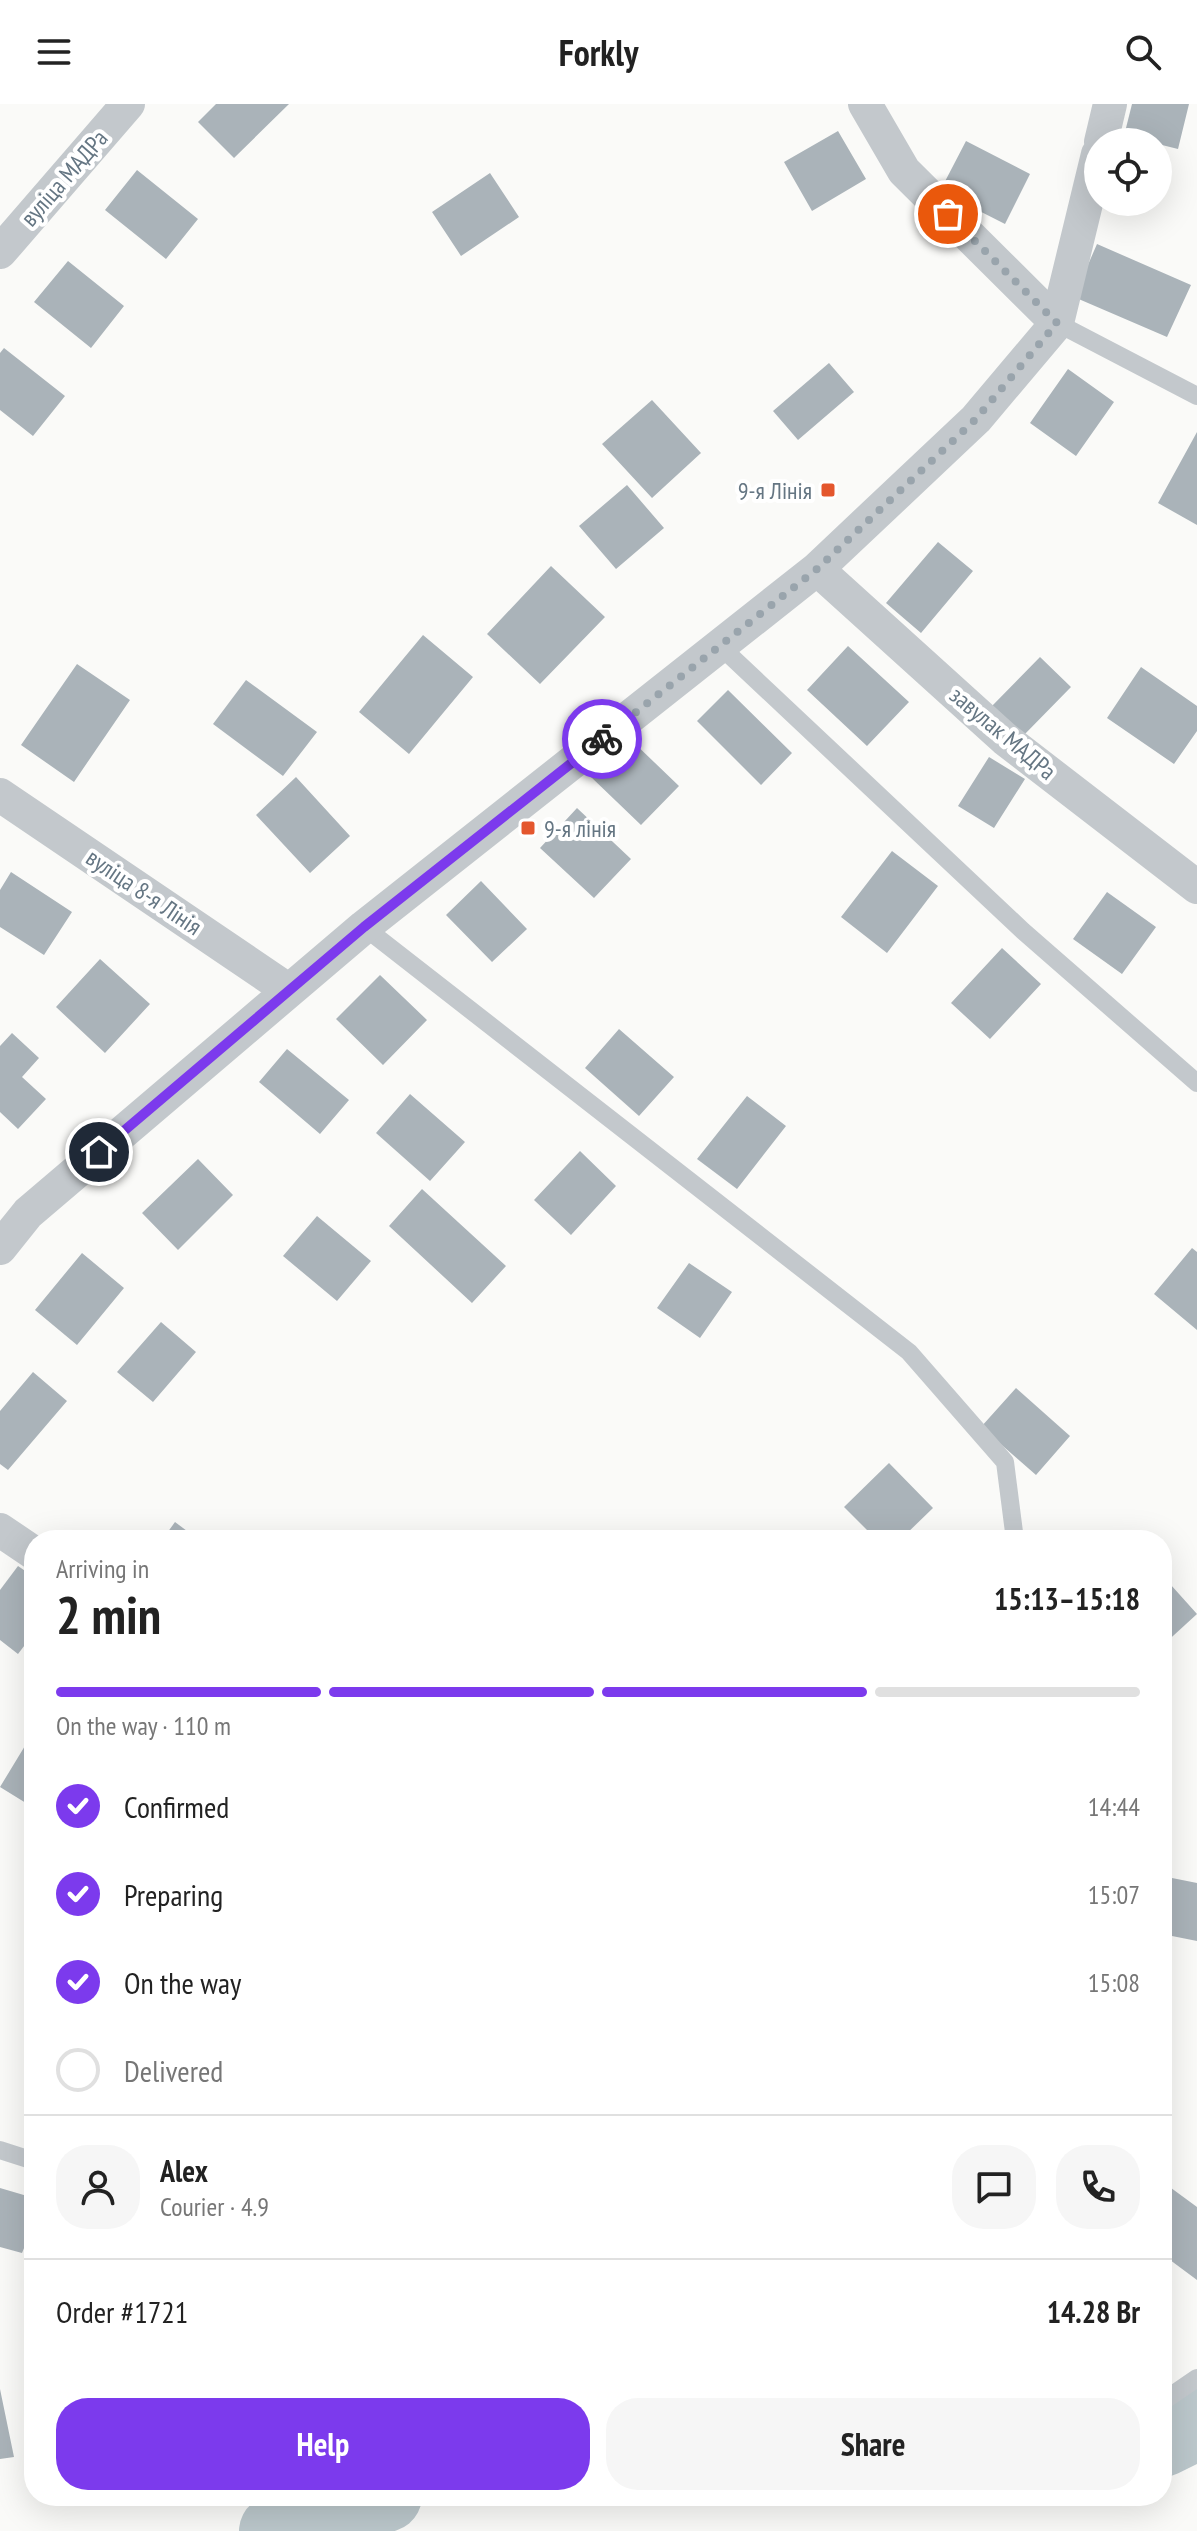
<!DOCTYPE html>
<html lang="en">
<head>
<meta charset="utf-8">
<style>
  :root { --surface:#fff; --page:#f6f6f6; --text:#222; --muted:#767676; --line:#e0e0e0; --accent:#7c3aed }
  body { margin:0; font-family:"PT Sans Narrow",sans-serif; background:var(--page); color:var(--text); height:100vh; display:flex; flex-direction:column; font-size:30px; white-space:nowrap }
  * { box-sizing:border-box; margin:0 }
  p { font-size:26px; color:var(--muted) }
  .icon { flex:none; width:44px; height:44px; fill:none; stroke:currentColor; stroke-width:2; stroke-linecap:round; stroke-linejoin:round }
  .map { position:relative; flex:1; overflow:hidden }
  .side { position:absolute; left:24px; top:1426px; width:1148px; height:976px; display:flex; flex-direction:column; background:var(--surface); border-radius:32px; box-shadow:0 8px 32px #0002 }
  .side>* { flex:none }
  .controls { position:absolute; left:1084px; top:24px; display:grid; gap:16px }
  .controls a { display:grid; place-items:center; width:88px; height:88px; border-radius:50%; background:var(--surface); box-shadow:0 8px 32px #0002; font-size:40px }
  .pin { position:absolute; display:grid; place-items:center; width:68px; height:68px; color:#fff; margin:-34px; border:4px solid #fff; border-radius:50%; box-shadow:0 2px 8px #0007 }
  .courier { position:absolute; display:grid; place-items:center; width:80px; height:80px; margin:-40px; border:6px solid #7c3aed; border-radius:50%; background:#fff; color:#222; box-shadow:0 2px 10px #0007 }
  .overview em { font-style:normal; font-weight:800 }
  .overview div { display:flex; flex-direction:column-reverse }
  .overview { display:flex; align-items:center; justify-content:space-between; height:136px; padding:0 32px }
  h1 { font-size:52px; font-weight:800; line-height:60px }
  .bar { display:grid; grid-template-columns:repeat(4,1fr); gap:12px 8px; align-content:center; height:96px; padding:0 32px }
  .bar i { height:10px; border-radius:6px; background:var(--line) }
  .bar .selected { background:var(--accent) }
  .bar p { grid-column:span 4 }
  .line { display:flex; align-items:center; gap:20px; padding:0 32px; border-top:2px solid var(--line) }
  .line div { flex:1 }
  .round { display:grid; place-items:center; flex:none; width:84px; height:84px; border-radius:32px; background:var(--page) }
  ol { padding:0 32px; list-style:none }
  li { display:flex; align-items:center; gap:24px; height:88px }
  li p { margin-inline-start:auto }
  li .icon { padding:8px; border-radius:50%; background:var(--accent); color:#fff; stroke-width:4 }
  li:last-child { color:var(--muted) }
  li i { width:44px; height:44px; border:4px solid var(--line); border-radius:50% }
  .action { display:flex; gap:16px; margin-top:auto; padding:16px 32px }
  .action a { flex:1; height:92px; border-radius:32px; background:var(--accent); color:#fff; font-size:32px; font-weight:800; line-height:92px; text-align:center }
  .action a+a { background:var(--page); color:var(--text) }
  header { display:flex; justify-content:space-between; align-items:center; height:104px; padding:0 32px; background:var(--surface); font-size:36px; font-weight:800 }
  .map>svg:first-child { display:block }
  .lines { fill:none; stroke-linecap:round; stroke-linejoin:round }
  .river { stroke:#bbc7cb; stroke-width:72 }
  .building { fill:#aab3b9 }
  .lane { stroke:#c3c8cc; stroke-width:18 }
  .street { stroke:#c3c8cc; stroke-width:34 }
  .done { stroke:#99a4ac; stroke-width:8; stroke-dasharray:0 14.4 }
  .route { stroke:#7c3aed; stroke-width:10 }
  .poi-dot { fill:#e4572e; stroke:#fff; stroke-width:3 }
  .labels { text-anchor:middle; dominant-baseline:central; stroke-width:8; stroke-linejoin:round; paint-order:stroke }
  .street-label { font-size:24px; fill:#657683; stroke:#fff }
  .poi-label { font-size:24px; fill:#657683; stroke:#fff; text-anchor:end }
</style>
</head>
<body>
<header><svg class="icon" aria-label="menu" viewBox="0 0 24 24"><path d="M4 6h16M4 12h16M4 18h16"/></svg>Forkly<svg class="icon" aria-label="search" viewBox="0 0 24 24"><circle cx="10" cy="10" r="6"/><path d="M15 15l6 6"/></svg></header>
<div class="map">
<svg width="1197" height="2427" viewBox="0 0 1197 2427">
  <rect width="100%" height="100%" fill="#fafaf8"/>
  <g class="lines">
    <path class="river" d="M 1162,2337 L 1197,2320
      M 275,2427 L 386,2392"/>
  </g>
  <path class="building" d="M 216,0 L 289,0 L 234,54 L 198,18 Z
    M 1132,0 L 1189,0 L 1178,45 L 1158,40 L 1158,38 L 1124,32 Z
    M 838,27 L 866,75 L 812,107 L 784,58 Z
    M 966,37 L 1030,70 L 1005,120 L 940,87 Z
    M 137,66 L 198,115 L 166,155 L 105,106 Z
    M 490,69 L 519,113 L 461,152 L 432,108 Z
    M 1097,140 L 1191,181 L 1167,233 L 1074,193 Z
    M 68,157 L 124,202 L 91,244 L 34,198 Z
    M 4,244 L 65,292 L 33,332 L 0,306 L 0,249 Z
    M 829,259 L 854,288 L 798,336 L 773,307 Z
    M 1068,265 L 1114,298 L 1076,352 L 1030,319 Z
    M 652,296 L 701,349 L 652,394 L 602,340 Z
    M 1197,328 L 1197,421 L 1158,399 Z
    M 627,381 L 664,424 L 616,465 L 579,422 Z
    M 938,438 L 973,467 L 921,529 L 886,499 Z
    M 551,462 L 605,513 L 540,580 L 487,530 Z
    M 423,531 L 473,573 L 409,650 L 359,608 Z
    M 848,542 L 909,598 L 867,642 L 807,586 Z
    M 1040,553 L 1071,583 L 1023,632 L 992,602 Z
    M 77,560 L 130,596 L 74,678 L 21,641 Z
    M 1141,563 L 1197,602 L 1197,627 L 1174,660 L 1107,614 Z
    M 246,576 L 317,628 L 283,672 L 213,620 Z
    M 728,586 L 792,649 L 761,681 L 697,617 Z
    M 629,634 L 679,682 L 641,721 L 591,673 Z
    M 989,653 L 1025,675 L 994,724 L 958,702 Z
    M 296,673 L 350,732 L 310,769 L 256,711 Z
    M 577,704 L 631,755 L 594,794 L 540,744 Z
    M 892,747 L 938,782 L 887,849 L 841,813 Z
    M 11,768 L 72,808 L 44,851 L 0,823 L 0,786 Z
    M 481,777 L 527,825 L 492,858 L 446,811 Z
    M 1107,788 L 1156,823 L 1122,870 L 1073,835 Z
    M 1002,844 L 1041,880 L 990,935 L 951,899 Z
    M 100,855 L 150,900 L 105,949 L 56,903 Z
    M 380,871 L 427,916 L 383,961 L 336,915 Z
    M 619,925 L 674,973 L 639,1012 L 585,964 Z
    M 12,929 L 39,954 L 22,973 L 46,995 L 18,1025 L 0,1008 L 0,942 Z
    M 287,945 L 349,996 L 320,1030 L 259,978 Z
    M 410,990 L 465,1038 L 430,1077 L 376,1029 Z
    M 747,992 L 786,1022 L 737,1085 L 697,1055 Z
    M 580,1047 L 616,1082 L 571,1131 L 534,1096 Z
    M 198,1055 L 233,1091 L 178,1146 L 142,1109 Z
    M 422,1085 L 506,1162 L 472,1199 L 389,1122 Z
    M 317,1112 L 371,1157 L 337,1197 L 283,1152 Z
    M 1192,1144 L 1197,1148 L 1197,1226 L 1154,1190 Z
    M 82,1149 L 124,1184 L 77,1241 L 35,1206 Z
    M 689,1159 L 732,1188 L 700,1234 L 657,1204 Z
    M 161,1218 L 196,1248 L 153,1298 L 117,1268 Z
    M 33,1268 L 67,1297 L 8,1366 L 0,1360 L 0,1307 Z
    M 1016,1284 L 1070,1332 L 1036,1371 L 981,1323 Z
    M 889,1359 L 933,1404 L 900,1436 L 877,1436 L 844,1403 Z
    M 175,1418 L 199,1436 L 162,1436 Z
    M 18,1462 L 34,1473 L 34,1529 L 18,1550 L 0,1536 L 0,1486 Z
    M 1162,1471 L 1197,1510 L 1162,1542 Z
    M 34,1627 L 34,1704 L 0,1683 Z
    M 1162,1772 L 1197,1779 L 1197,1837 L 1162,1830 Z
    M 1167,2081 L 1197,2103 L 1197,2176 L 1162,2150 L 1162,2088 Z
    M 0,2084 L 34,2094 L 34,2120 L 22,2149 L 0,2143 Z
    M 0,2285 L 14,2353 L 0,2355 Z"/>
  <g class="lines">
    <path class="lane" d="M 1057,219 L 1197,292
      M 720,542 L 1023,827 L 1197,979
      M 364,823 L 909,1248 L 1005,1358 L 1015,1436
      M 0,2046 L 34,2057
      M 1162,2298 L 1197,2274"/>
    <path class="street" d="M 865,0 L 904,67 L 1057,219
      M 1101,38 L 1110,0
      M 0,148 L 128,0
      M 817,465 L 1005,635 L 1197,783
      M 0,691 L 288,886
      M 0,1144 L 28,1109 L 364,823 L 817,465 L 976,315 L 1057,219 L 1098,50
      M 0,1426 L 34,1449"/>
  </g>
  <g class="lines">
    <path class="done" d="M 602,635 L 817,465 L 976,315 L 1057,219 L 948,110"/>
    <path class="route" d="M 99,1048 L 364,823 L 602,635"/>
  </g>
  <g class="poi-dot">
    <rect x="820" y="378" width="16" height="16" rx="4"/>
    <rect x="520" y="716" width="16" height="16" rx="4"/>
  </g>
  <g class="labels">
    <g class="street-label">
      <text transform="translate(64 74) rotate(-49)">вуліца МАДРа</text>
      <text transform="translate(1003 629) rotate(40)">завулак МАДРа</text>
      <text transform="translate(144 788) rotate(34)">вуліца 8-я Лінія</text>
    </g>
    <g class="poi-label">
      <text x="812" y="386">9-я Лінія</text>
      <text x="544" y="724" text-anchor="start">9-я лінія</text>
    </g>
  </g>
</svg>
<div class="controls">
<a><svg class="icon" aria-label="locate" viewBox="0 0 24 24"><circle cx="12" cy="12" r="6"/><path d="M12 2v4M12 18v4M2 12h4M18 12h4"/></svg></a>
</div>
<div class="pin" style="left:948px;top:110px;background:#ea580c"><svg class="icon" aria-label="bag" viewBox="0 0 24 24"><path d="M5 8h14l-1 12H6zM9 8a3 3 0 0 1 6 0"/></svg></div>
<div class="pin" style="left:99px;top:1048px;background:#1f2937"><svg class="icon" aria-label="home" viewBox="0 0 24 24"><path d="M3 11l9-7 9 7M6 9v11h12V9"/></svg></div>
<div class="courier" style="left:602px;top:635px"><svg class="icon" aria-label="bike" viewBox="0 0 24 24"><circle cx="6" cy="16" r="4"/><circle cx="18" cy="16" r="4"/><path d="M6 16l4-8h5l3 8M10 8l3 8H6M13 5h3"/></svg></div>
<section class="side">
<div class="overview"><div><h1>2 min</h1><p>Arriving in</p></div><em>15:13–15:18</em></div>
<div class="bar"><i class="selected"></i><i class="selected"></i><i class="selected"></i><i></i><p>On the way · 110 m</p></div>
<ol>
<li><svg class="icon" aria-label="check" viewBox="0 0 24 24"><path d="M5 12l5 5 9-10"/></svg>Confirmed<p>14:44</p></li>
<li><svg class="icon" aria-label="check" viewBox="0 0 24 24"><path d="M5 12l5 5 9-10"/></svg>Preparing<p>15:07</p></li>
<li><svg class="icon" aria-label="check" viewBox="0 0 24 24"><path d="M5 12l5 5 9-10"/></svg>On the way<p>15:08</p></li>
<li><i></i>Delivered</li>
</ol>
<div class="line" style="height:144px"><a class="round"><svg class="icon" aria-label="person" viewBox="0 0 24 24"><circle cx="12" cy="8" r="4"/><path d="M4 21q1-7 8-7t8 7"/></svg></a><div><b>Alex</b><p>Courier · 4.9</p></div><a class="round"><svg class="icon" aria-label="chat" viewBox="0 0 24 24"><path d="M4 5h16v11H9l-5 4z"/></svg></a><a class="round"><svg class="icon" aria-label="phone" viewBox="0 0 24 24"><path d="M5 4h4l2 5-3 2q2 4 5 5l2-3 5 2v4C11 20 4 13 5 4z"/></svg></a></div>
<div class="line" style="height:104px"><div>Order #1721</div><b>14.28 Br</b></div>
<div class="action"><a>Help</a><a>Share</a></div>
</section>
</div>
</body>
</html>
